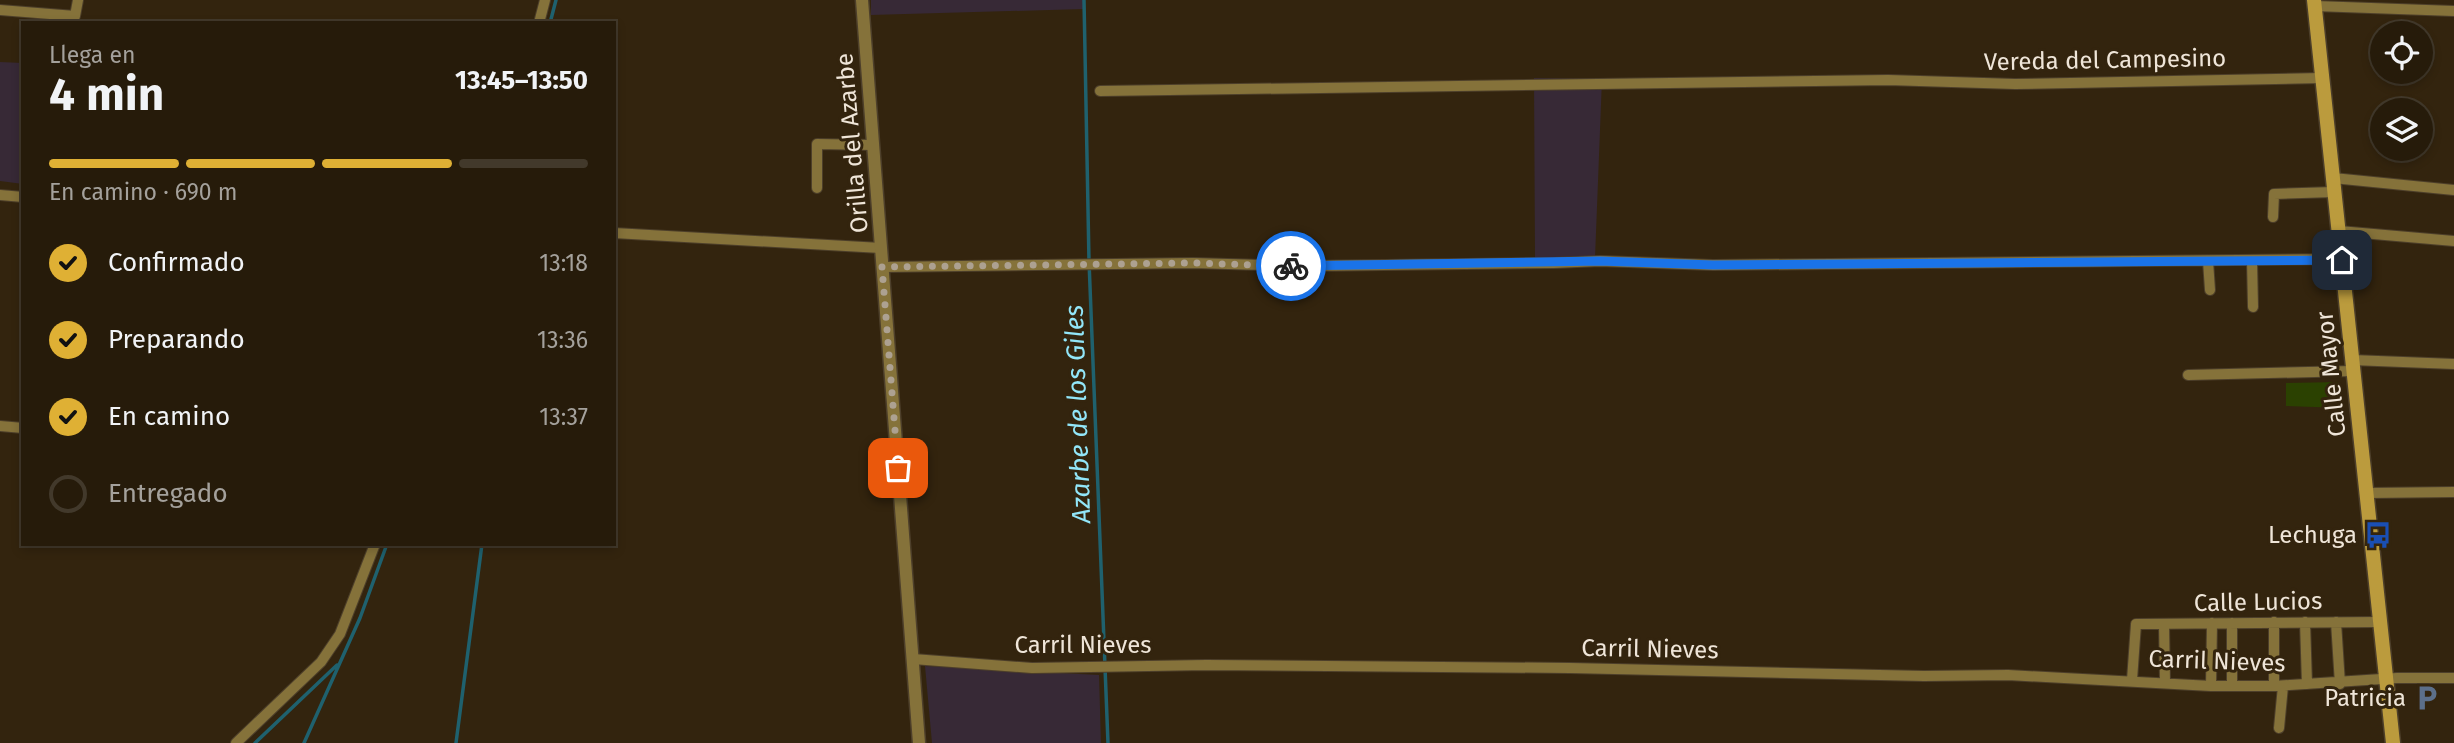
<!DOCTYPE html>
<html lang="es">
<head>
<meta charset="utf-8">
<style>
  :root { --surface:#261b0a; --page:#322818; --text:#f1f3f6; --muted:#a4a19c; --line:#42392b; --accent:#dfb034 }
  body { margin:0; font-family:"Fira Sans",sans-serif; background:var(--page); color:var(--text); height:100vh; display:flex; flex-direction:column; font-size:26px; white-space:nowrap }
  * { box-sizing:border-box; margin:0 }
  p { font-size:23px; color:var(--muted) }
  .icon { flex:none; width:38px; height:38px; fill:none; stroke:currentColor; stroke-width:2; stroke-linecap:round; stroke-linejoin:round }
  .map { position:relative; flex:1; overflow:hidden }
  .side { position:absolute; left:21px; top:21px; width:595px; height:525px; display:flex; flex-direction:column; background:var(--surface); border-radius:0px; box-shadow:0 4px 10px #0003,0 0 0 2px var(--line) }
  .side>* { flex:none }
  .fabs { position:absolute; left:2370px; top:21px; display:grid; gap:14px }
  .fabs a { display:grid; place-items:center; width:63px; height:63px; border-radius:50%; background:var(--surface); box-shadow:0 4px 10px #0003,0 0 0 2px var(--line); font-size:35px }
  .pin { position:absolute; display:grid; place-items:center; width:60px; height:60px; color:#fff; margin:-30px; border-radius:14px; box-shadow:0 4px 10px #0006 }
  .courier { position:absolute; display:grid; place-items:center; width:70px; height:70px; margin:-35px; border:5px solid #1a73e8; border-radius:50%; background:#fff; color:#222; box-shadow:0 2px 9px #0007 }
  .headline em { font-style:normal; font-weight:700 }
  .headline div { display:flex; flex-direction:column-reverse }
  .headline { display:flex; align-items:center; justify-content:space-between; height:119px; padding:0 28px }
  h1 { font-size:46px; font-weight:700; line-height:52px }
  .bar { display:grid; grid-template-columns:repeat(4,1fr); gap:10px 7px; align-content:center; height:84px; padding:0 28px }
  .bar i { height:9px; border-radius:5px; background:var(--line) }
  .bar .on { background:var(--accent) }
  .bar p { grid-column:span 4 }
  ol { padding:0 28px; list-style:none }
  li { display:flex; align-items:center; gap:21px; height:77px }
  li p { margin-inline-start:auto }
  li .icon { padding:7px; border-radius:50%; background:var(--accent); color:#111; stroke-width:4 }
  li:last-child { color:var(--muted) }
  li i { width:38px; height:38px; border:4px solid var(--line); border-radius:50% }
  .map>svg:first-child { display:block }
  .industrial { fill:#372936 }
  .green { fill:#2b4101 }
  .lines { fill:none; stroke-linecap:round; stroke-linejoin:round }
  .stream { stroke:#1f616e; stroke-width:3.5 }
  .minor-casing { stroke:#4d3f2a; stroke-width:12 }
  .tertiary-casing { stroke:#4d3f2a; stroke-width:15 }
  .secondary-casing { stroke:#4d3f2a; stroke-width:17 }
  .minor { stroke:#85723a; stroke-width:10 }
  .tertiary { stroke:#85723a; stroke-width:12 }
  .secondary { stroke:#bb9b3d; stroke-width:14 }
  .done { stroke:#ada191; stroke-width:7; stroke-dasharray:0 12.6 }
  .route { stroke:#1a73e8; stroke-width:9 }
  .labels { text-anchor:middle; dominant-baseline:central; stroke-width:6; stroke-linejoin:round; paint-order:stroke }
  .street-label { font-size:24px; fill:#efe5d8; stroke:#33240e }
  .poi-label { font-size:24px; fill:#efe5d8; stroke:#33240e; text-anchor:end }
  .water-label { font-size:26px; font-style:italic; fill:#92e6f9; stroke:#33240e }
</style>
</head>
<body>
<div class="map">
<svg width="2454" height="743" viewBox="0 0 2454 743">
  <rect width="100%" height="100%" fill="#33240e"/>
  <path class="industrial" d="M 871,0 L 1084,0 L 1084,9 L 871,15 Z
    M 0,62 L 23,63 L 23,184 L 0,181 Z
    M 1534,78 L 1602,79 L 1595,258 L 1535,258 Z
    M 925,666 L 1099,675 L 1101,743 L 932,743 Z"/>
  <path class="green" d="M 2340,382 L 2342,408 L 2286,406 L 2286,383 Z"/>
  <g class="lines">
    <path class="stream" d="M 1084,0 L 1089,261 L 1108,743
      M 550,23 L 556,0
      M 255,743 L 337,665
      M 304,743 L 360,618 L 387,544
      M 456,743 L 482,544"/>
    <defs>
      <path id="minor" d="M 2315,6 L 2454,11
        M 0,10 L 75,16 L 78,0
        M 539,23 L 545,0
        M 1100,91 L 1888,80 L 2015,84 L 2322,78
        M 2333,178 L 2454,190
        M 817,188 L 817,144 L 873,145
        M 0,195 L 23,197
        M 2273,217 L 2274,194 L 2334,192
        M 2339,231 L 2454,241
        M 614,233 L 881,248
        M 2208,261 L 2210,290
        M 2252,261 L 2253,307
        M 882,267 L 1193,263 L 1303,266 L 1554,263 L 1600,261 L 1713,265 L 2341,259
        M 2352,360 L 2454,364
        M 2188,375 L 2353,371
        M 0,426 L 23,428
        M 2367,493 L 2454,492
        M 2305,622 L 2307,684
        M 2336,622 L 2340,684
        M 2232,623 L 2232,686
        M 2164,624 L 2165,682
        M 913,659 L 1032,668 L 1206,665 L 1570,668 L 1924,676 L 2008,675 L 2211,686 L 2274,686 L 2397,678 L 2454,678
        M 2132,680 L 2136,624 L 2380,622
        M 2211,686 L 2212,623
        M 2274,686 L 2274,622
        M 2279,728 L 2283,686
        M 236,743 L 321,662 L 340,634 L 375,544"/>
      <path id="tertiary" d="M 862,0 L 919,743"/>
      <path id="secondary" d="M 2314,0 L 2393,743"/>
    </defs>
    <use href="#minor" class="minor-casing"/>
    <use href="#tertiary" class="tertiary-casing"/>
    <use href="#secondary" class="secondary-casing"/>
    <use href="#minor" class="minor"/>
    <use href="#tertiary" class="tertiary"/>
    <use href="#secondary" class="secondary"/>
  </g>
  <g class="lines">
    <path class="done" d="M 898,468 L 882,267 L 1193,263 L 1291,266"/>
    <path class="route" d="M 1291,266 L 1600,261 L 1713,265 L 2342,260"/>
  </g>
  <defs>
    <symbol id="bus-bare" viewBox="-9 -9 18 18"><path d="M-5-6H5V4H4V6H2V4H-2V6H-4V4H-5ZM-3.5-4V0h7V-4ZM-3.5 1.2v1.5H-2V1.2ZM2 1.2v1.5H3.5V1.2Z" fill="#1a4fb4" stroke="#33240e" stroke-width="2.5" paint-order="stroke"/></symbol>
    <symbol id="parking-bare" viewBox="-9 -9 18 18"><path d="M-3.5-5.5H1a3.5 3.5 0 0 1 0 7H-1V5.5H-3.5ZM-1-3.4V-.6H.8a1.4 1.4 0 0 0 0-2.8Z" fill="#5c6f8a" stroke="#33240e" stroke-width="2.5" paint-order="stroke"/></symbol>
  </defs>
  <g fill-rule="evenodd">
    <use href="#bus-bare" x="2359" y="516" width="38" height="38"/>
    <use href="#parking-bare" x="2408" y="679" width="38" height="38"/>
  </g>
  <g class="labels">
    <g class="street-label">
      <text transform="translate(2105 60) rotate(-1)">Vereda del Campesino</text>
      <text transform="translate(852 143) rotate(-95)">Orilla del Azarbe</text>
      <text transform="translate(2331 374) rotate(-96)">Calle Mayor</text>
      <text transform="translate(2258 602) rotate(-1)">Calle Lucios</text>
      <text x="1083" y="645">Carril Nieves</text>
      <text transform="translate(1650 649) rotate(1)">Carril Nieves</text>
      <text transform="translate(2217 661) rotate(2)">Carril Nieves</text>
    </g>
    <g class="poi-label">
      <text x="2357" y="535">Lechuga</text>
      <text x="2406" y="698">Patricia</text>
    </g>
    <g class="water-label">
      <text transform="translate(1078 414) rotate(-92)">Azarbe de los Giles</text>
    </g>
  </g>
</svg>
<div class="fabs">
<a><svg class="icon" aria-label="locate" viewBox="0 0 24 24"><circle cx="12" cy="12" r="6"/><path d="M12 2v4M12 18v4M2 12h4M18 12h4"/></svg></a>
<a><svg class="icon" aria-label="layers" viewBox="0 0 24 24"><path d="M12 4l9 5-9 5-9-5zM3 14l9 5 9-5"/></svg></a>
</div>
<div class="pin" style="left:898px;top:468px;background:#ea580c"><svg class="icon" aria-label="bag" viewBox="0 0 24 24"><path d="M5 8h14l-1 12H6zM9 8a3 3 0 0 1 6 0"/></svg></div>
<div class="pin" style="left:2342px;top:260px;background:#1f2937"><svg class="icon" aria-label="home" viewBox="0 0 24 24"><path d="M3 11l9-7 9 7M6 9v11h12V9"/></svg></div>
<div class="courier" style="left:1291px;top:266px"><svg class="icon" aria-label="bike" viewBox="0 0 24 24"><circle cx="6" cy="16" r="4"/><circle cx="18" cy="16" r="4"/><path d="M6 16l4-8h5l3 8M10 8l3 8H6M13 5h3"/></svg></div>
<section class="side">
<div class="headline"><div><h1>4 min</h1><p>Llega en</p></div><em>13:45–13:50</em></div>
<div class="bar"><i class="on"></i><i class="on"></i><i class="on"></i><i></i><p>En camino · 690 m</p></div>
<ol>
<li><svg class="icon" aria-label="check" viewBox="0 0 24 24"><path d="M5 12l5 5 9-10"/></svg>Confirmado<p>13:18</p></li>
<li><svg class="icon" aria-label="check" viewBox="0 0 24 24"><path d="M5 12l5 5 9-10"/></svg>Preparando<p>13:36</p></li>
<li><svg class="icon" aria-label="check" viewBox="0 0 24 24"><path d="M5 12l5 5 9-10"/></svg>En camino<p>13:37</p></li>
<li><i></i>Entregado</li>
</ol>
</section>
</div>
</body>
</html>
